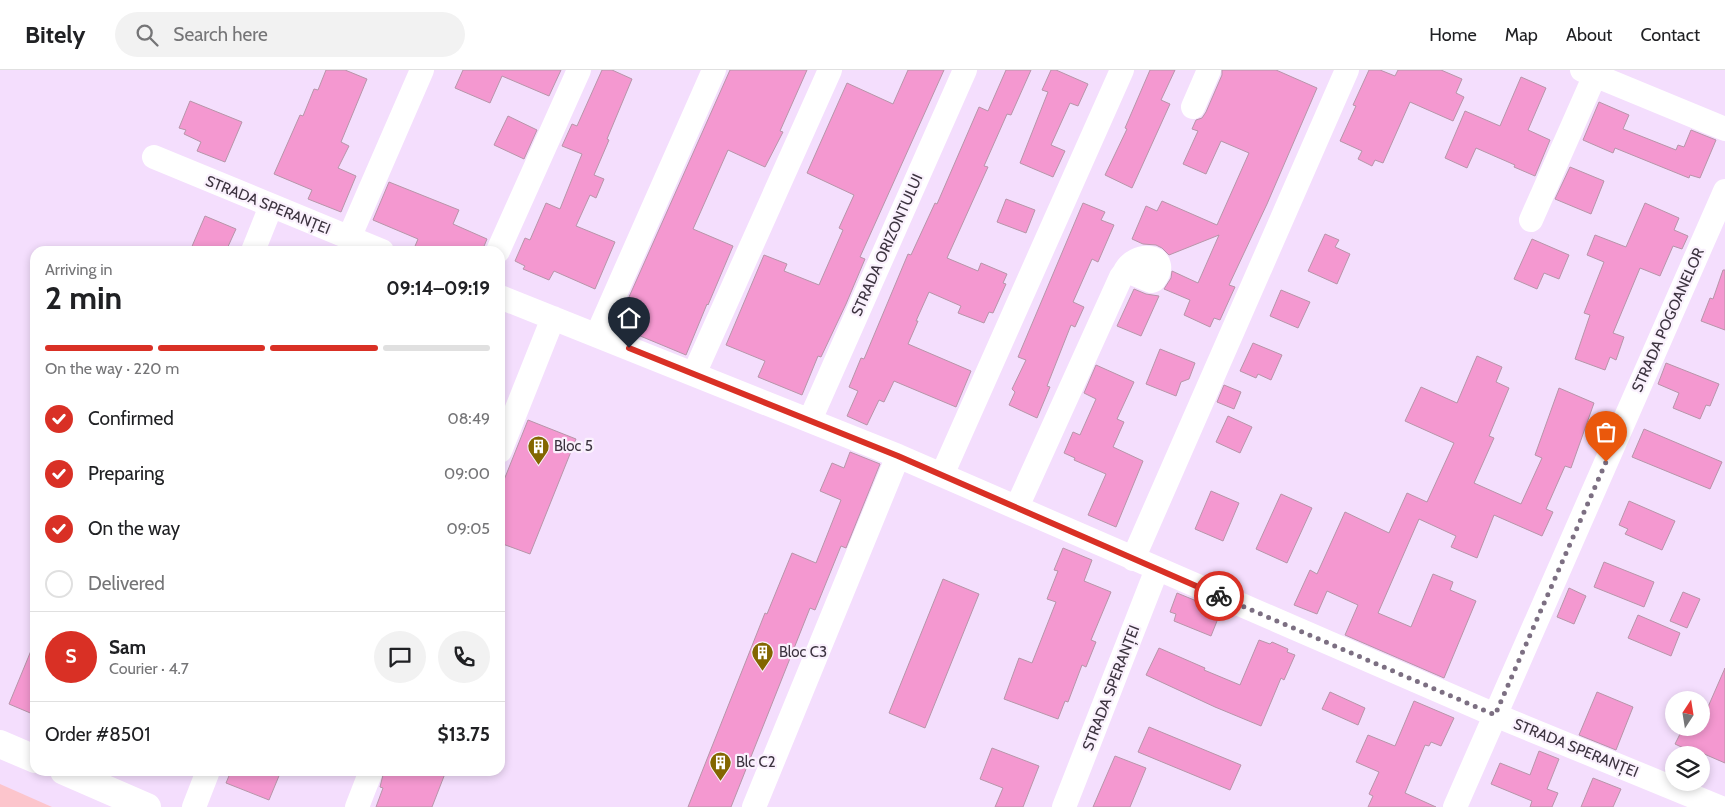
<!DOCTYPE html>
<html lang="en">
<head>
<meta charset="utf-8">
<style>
  :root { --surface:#fff; --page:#f2f2f2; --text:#202124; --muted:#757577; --line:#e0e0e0; --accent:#d93025 }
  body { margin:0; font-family:Cabin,sans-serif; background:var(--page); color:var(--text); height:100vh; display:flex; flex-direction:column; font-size:19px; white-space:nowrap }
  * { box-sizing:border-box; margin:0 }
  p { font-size:16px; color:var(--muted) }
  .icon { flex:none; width:28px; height:28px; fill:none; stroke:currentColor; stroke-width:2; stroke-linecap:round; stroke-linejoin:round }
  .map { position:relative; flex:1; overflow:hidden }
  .sheet { position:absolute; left:30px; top:176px; width:475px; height:530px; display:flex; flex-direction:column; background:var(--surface); border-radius:15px; box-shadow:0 2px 8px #0003 }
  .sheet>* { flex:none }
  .needle { width:32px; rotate:12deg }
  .controls { position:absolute; left:1665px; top:621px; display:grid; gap:10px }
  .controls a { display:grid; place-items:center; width:45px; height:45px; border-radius:50%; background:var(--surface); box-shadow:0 2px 8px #0003; font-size:25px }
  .pin { position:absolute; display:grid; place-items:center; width:42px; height:42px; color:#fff; margin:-51px -21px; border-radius:50% 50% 50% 0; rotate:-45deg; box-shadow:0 0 5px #0007 }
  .pin .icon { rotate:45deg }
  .courier { position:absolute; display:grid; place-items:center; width:50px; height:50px; margin:-25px; border:4px solid #d93025; border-radius:50%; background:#fff; color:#222; box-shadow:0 1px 6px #0007 }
  .summary em { font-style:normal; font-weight:800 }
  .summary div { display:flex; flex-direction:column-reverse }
  .summary { display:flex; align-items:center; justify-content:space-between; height:85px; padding:0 15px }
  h1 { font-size:32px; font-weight:800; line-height:38px }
  .bar { display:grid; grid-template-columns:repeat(4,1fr); gap:8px 5px; align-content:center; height:60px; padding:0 15px }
  .bar i { height:6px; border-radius:4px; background:var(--line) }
  .bar .active { background:var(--accent) }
  .bar p { grid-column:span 4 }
  .line { display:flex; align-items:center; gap:12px; padding:0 15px; border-top:1px solid var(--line) }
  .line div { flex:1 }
  .round { display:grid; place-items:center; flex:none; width:52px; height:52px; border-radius:26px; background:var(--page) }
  ol { padding:0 15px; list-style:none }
  li { display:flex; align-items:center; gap:15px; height:55px }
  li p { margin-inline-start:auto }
  li .icon { padding:5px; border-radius:50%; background:var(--accent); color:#fff; stroke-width:4 }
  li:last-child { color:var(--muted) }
  li i { width:28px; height:28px; border:2px solid var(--line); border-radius:50% }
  header { display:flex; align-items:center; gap:30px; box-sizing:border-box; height:70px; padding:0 25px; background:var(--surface); border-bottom:1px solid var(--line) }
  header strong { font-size:24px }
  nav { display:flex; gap:28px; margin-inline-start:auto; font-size:18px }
  .search { width:350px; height:45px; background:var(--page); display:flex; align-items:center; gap:12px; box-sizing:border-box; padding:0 18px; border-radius:28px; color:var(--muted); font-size:19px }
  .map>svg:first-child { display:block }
  .green { fill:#fcc5cc }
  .building { fill:#f498d0; stroke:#b795a9 }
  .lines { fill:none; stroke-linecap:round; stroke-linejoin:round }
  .minor { stroke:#fff; stroke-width:24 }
  .major { stroke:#fff; stroke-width:28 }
  .done { stroke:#7c6f82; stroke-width:5; stroke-dasharray:0 9 }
  .route { stroke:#d93025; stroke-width:6 }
  .labels { text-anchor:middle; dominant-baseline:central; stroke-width:4.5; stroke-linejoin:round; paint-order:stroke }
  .street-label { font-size:15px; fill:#3c333f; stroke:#faf1fd }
  .poi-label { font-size:15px; fill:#3c333f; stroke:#faf1fd; text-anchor:start }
</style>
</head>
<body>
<header>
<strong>Bitely</strong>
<div class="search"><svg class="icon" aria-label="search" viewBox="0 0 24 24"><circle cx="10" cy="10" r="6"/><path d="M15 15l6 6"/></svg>Search here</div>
<nav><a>Home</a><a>Map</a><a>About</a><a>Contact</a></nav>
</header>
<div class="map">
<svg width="1725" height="737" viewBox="0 0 1725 737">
  <rect width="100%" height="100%" fill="#f4defd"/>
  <path class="green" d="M 0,714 L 52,737 L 0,737 Z"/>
  <path class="building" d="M 326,0 L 345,0 L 367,9 L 341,72 L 349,76 L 338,98 L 356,106 L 341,142 L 308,129 L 312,120 L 274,104 L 300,45 L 303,46 L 314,19 L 318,20 Z
    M 463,0 L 561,0 L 549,26 L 502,6 L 490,33 L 455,18 Z
    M 602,0 L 612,0 L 632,9 L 607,69 L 609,70 L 594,105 L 604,109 L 596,128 L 590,125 L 576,156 L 615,172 L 595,219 L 554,201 L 549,210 L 523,199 L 525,196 L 515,191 L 525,168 L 530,170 L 546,133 L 560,139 L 582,84 L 562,76 L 572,54 L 577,56 Z
    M 730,0 L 807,0 L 780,61 L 783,62 L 765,97 L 728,80 L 693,159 L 733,176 L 708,235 L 707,234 L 686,285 L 633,263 L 632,265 L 617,259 L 622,245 L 621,245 Z
    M 908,0 L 944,0 L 860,187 L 865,189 L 846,234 L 821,287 L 818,286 L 802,325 L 758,307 L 765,291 L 726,275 L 764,185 L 787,194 L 784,201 L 819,215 L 843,160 L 839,158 L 854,125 L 807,103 L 847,13 L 893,34 Z
    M 1006,0 L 1031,0 L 1011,45 L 1007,44 L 984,96 L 988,97 L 947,188 L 978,201 L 981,193 L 1007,204 L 1003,213 L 1006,214 L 993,243 L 989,242 L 984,253 L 958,243 L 961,236 L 929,222 L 916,251 L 918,251 L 908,274 L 971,301 L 956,337 L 894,311 L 884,332 L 879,330 L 867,355 L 847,346 L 858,321 L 849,317 L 861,288 L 864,289 L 908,184 L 911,185 L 935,133 L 937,134 L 979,37 L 988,41 Z
    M 1051,0 L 1056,0 L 1088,14 L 1078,36 L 1070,33 L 1051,75 L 1065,81 L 1053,107 L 1020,93 L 1048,22 L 1042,20 Z
    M 1150,0 L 1175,0 L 1161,30 L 1170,34 L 1132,118 L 1105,105 L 1127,59 L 1125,58 Z
    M 1222,0 L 1276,0 L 1317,18 L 1267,134 L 1229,215 L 1235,217 L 1220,250 L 1214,248 L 1210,257 L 1184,245 L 1190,230 L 1164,219 L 1171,208 L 1172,201 L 1198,213 L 1219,165 L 1169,185 L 1162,178 L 1156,175 L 1143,174 L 1132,169 L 1146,136 L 1157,141 L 1162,131 L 1217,155 L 1249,83 L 1221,71 L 1206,104 L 1183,94 L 1198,61 L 1192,59 L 1196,50 L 1202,48 L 1206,42 L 1222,5 Z
    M 1369,0 L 1380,0 L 1395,6 L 1398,0 L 1441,0 L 1462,9 L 1456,23 L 1464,27 L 1453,51 L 1410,32 L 1383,93 L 1375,90 L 1372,96 L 1358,89 L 1362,81 L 1340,71 L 1356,36 L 1353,35 Z
    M 1521,7 L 1546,18 L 1528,60 L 1550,70 L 1535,106 L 1514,97 L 1515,95 L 1476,78 L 1467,98 L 1445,88 L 1465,41 L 1500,56 Z
    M 190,31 L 242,52 L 225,92 L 197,81 L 201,72 L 184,64 L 186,60 L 179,58 Z
    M 1599,32 L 1629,45 L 1623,59 L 1676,80 L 1678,75 L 1684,77 L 1691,60 L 1716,70 L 1700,108 L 1690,105 L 1689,108 L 1615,78 L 1613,83 L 1583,70 Z
    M 508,46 L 537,60 L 524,89 L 494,75 Z
    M 1570,97 L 1604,111 L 1591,144 L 1555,129 Z
    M 389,112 L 459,140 L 453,154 L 487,169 L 482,181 L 413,181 L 418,169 L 373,150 Z
    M 1006,129 L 1035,140 L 1026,163 L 997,152 Z
    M 1083,133 L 1105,142 L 1101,150 L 1114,155 L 1098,192 L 1092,189 L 1073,232 L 1084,237 L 1075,257 L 1071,255 L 1047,316 L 1050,317 L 1037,348 L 1009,335 L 1015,322 L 1012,319 L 1026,290 L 1018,287 Z
    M 1645,133 L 1679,148 L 1674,160 L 1688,166 L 1682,179 L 1673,176 L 1660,206 L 1640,198 L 1613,263 L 1624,267 L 1616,290 L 1610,287 L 1605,300 L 1575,289 L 1590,245 L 1584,243 L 1604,192 L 1587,185 L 1595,165 L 1626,177 Z
    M 205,146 L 236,159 L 226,181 L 190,181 Z
    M 1325,164 L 1339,170 L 1335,177 L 1350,184 L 1337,214 L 1308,201 Z
    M 1532,169 L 1569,185 L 1559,209 L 1544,203 L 1537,219 L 1514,209 Z
    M 1723,200 L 1725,200 L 1725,260 L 1701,251 L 1710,228 L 1713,229 Z
    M 1134,219 L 1146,224 L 1159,226 L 1141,266 L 1117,256 Z
    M 1281,220 L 1310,232 L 1298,258 L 1270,246 Z
    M 1253,273 L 1282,285 L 1271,310 L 1258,304 L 1256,308 L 1240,301 Z
    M 1160,279 L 1195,293 L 1189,309 L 1181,312 L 1176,326 L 1146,314 Z
    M 1477,286 L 1502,297 L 1496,312 L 1509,318 L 1489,366 L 1494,368 L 1474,413 L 1521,434 L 1542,388 L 1535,385 L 1559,318 L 1594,333 L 1571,398 L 1565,396 L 1546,439 L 1553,442 L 1542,466 L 1494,445 L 1477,488 L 1451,477 L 1456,466 L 1419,449 L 1378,543 L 1411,557 L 1433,504 L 1453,512 L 1450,520 L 1476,531 L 1444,608 L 1345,565 L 1358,535 L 1327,521 L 1317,544 L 1294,535 L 1310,500 L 1317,504 L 1345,442 L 1389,463 L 1407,423 L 1427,432 L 1454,373 L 1405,351 L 1421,317 L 1457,333 Z
    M 1666,293 L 1719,314 L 1710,336 L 1706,335 L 1700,349 L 1673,338 L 1679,323 L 1658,314 Z
    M 1096,295 L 1134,312 L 1117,349 L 1124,352 L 1113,377 L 1143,391 L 1116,457 L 1088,445 L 1106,404 L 1074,390 L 1075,388 L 1064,383 L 1073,362 L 1080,365 L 1096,329 L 1084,323 Z
    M 1224,315 L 1241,322 L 1234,339 L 1217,332 Z
    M 1228,346 L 1252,357 L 1240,383 L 1216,372 Z
    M 528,350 L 576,369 L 530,484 L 500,473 L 500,420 Z
    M 1644,359 L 1722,392 L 1710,419 L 1632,387 Z
    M 850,382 L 880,394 L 846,478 L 841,476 L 815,540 L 810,538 L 731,737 L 688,737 L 765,543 L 767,544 L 792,483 L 816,493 L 841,430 L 820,421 L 832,393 L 844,398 Z
    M 1211,421 L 1239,433 L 1223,471 L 1195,459 Z
    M 1281,424 L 1312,438 L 1287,493 L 1256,479 Z
    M 1629,431 L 1675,451 L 1662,480 L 1625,464 L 1628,459 L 1619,455 Z
    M 1063,478 L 1092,490 L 1084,511 L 1111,522 L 1091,570 L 1096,572 L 1086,597 L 1082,595 L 1068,632 L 1065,631 L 1058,649 L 1004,629 L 1019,588 L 1032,593 L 1056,532 L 1047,529 L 1058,501 L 1054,500 Z
    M 1604,492 L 1654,512 L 1644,537 L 1594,517 Z
    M 943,509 L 979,524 L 925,658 L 889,643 Z
    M 1569,518 L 1586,526 L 1574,554 L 1557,547 Z
    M 1683,522 L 1700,529 L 1687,558 L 1670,551 Z
    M 1177,523 L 1221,541 L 1211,566 L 1174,551 L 1176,544 L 1170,542 Z
    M 1638,545 L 1680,563 L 1671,586 L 1628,568 Z
    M 1259,570 L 1270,574 L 1272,572 L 1288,579 L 1287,582 L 1295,585 L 1284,610 L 1281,608 L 1261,656 L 1215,637 L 1146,605 L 1159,578 L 1205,598 L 1204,600 L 1240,615 Z
    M 35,571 L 35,645 L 9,634 Z
    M 1725,598 L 1725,693 L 1695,680 L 1694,683 L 1675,674 L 1681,662 L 1673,658 L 1674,656 L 1701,658 L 1701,653 Z
    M 1330,622 L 1365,638 L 1358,655 L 1322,639 Z
    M 1597,622 L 1633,637 L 1616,680 L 1579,665 Z
    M 1414,631 L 1454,648 L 1441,676 L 1431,672 L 1429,676 L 1425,675 L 1405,723 L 1436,737 L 1368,737 L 1373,726 L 1369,724 L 1379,702 L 1356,692 L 1368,665 L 1395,676 Z
    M 1149,657 L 1241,695 L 1230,720 L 1138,682 Z
    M 992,678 L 1039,696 L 1023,737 L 995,737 L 1003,718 L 980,709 Z
    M 1539,681 L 1559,689 L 1547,719 L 1558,723 L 1552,737 L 1530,737 L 1532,731 L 1491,714 L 1500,693 L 1530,705 Z
    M 1115,686 L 1146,698 L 1130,737 L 1093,737 Z
    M 231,701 L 281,701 L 269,730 L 226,713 Z
    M 384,701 L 446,701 L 432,737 L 376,737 L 383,718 L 380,717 Z
    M 1593,708 L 1621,719 L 1613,737 L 1581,737 Z"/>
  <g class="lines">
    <path class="minor" d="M 1582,0 L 1725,59
      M 1193,37 L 1209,0
      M 154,87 L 382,181
      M 1531,150 L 1595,5
      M 349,168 L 422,0
      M 253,181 L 271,136
      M 498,181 L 579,0
      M 500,227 L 898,386 L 1495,645 L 1719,737
      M 597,265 L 714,0
      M 694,304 L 830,0
      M 810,350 L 965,0
      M 500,381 L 553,248
      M 942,405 L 1122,0
      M 1017,437 L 1121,207 L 1124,203 L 1129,202 L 1151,211 L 1154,210 C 1173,185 1135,179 1124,203
      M 1133,489 L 1347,0
      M 194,737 L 208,701
      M 357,737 L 371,701
      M 754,737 L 898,386
      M 1064,737 L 1157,499
      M 1455,737 L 1725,121"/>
    <path class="major" d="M 0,674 L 35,689
      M 64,701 L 147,737"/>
  </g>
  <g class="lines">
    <path class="done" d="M 1219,526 L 1495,645 L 1606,392"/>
    <path class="route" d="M 629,278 L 898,386 L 1219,526"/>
  </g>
  <defs>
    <symbol id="building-pin" viewBox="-11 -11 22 30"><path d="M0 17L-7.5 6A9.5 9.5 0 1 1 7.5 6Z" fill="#836600" stroke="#faf1fd"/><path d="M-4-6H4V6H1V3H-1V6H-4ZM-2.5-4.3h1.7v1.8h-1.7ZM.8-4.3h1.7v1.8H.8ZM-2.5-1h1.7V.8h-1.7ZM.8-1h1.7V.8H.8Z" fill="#fff"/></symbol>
  </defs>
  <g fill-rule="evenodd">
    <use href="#building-pin" x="526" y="364" width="25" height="34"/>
    <use href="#building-pin" x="750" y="570" width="25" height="34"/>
    <use href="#building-pin" x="708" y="680" width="25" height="34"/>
  </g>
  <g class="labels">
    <g class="street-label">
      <text transform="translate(268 135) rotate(22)">STRADA SPERANȚEI</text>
      <text transform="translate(887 175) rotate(-66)">STRADA ORIZONTULUI</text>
      <text transform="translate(1668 250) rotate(-66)">STRADA POGOANELOR</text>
      <text transform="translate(1111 618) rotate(-69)">STRADA SPERANȚEI</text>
      <text transform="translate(1576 678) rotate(22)">STRADA SPERANȚEI</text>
    </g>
    <g class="poi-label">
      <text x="554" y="376">Bloc 5</text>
      <text x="779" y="582">Bloc C3</text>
      <text x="736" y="692">Blc C2</text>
    </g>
  </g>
</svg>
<div class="controls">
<a><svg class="needle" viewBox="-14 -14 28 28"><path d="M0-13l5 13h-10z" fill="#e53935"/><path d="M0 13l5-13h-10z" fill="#757577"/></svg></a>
<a><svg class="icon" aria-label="layers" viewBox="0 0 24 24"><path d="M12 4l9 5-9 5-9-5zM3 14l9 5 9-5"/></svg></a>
</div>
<div class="pin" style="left:1606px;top:392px;background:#ea580c"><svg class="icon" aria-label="bag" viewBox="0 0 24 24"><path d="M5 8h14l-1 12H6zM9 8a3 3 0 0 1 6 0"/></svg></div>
<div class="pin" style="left:629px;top:278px;background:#1f2937"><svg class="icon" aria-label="home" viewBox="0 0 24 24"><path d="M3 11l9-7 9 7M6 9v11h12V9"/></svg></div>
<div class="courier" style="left:1219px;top:526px"><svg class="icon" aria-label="bike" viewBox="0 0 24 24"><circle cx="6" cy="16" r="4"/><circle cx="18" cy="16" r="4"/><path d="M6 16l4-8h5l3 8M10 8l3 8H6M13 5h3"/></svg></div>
<section class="sheet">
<div class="summary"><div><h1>2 min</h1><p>Arriving in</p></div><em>09:14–09:19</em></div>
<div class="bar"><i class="active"></i><i class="active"></i><i class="active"></i><i></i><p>On the way · 220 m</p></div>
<ol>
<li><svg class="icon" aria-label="check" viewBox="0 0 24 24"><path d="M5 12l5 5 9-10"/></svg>Confirmed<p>08:49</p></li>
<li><svg class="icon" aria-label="check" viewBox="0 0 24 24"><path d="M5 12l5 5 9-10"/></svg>Preparing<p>09:00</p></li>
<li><svg class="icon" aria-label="check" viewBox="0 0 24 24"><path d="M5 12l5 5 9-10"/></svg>On the way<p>09:05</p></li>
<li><i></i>Delivered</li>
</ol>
<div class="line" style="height:90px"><b class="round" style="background:var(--accent);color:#fff">S</b><div><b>Sam</b><p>Courier · 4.7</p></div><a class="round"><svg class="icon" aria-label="chat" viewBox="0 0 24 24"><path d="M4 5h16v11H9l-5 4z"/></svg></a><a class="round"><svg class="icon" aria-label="phone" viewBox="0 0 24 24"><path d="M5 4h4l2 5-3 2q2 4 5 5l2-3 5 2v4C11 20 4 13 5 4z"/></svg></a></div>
<div class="line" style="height:65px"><div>Order #8501</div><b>$13.75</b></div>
</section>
</div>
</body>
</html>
